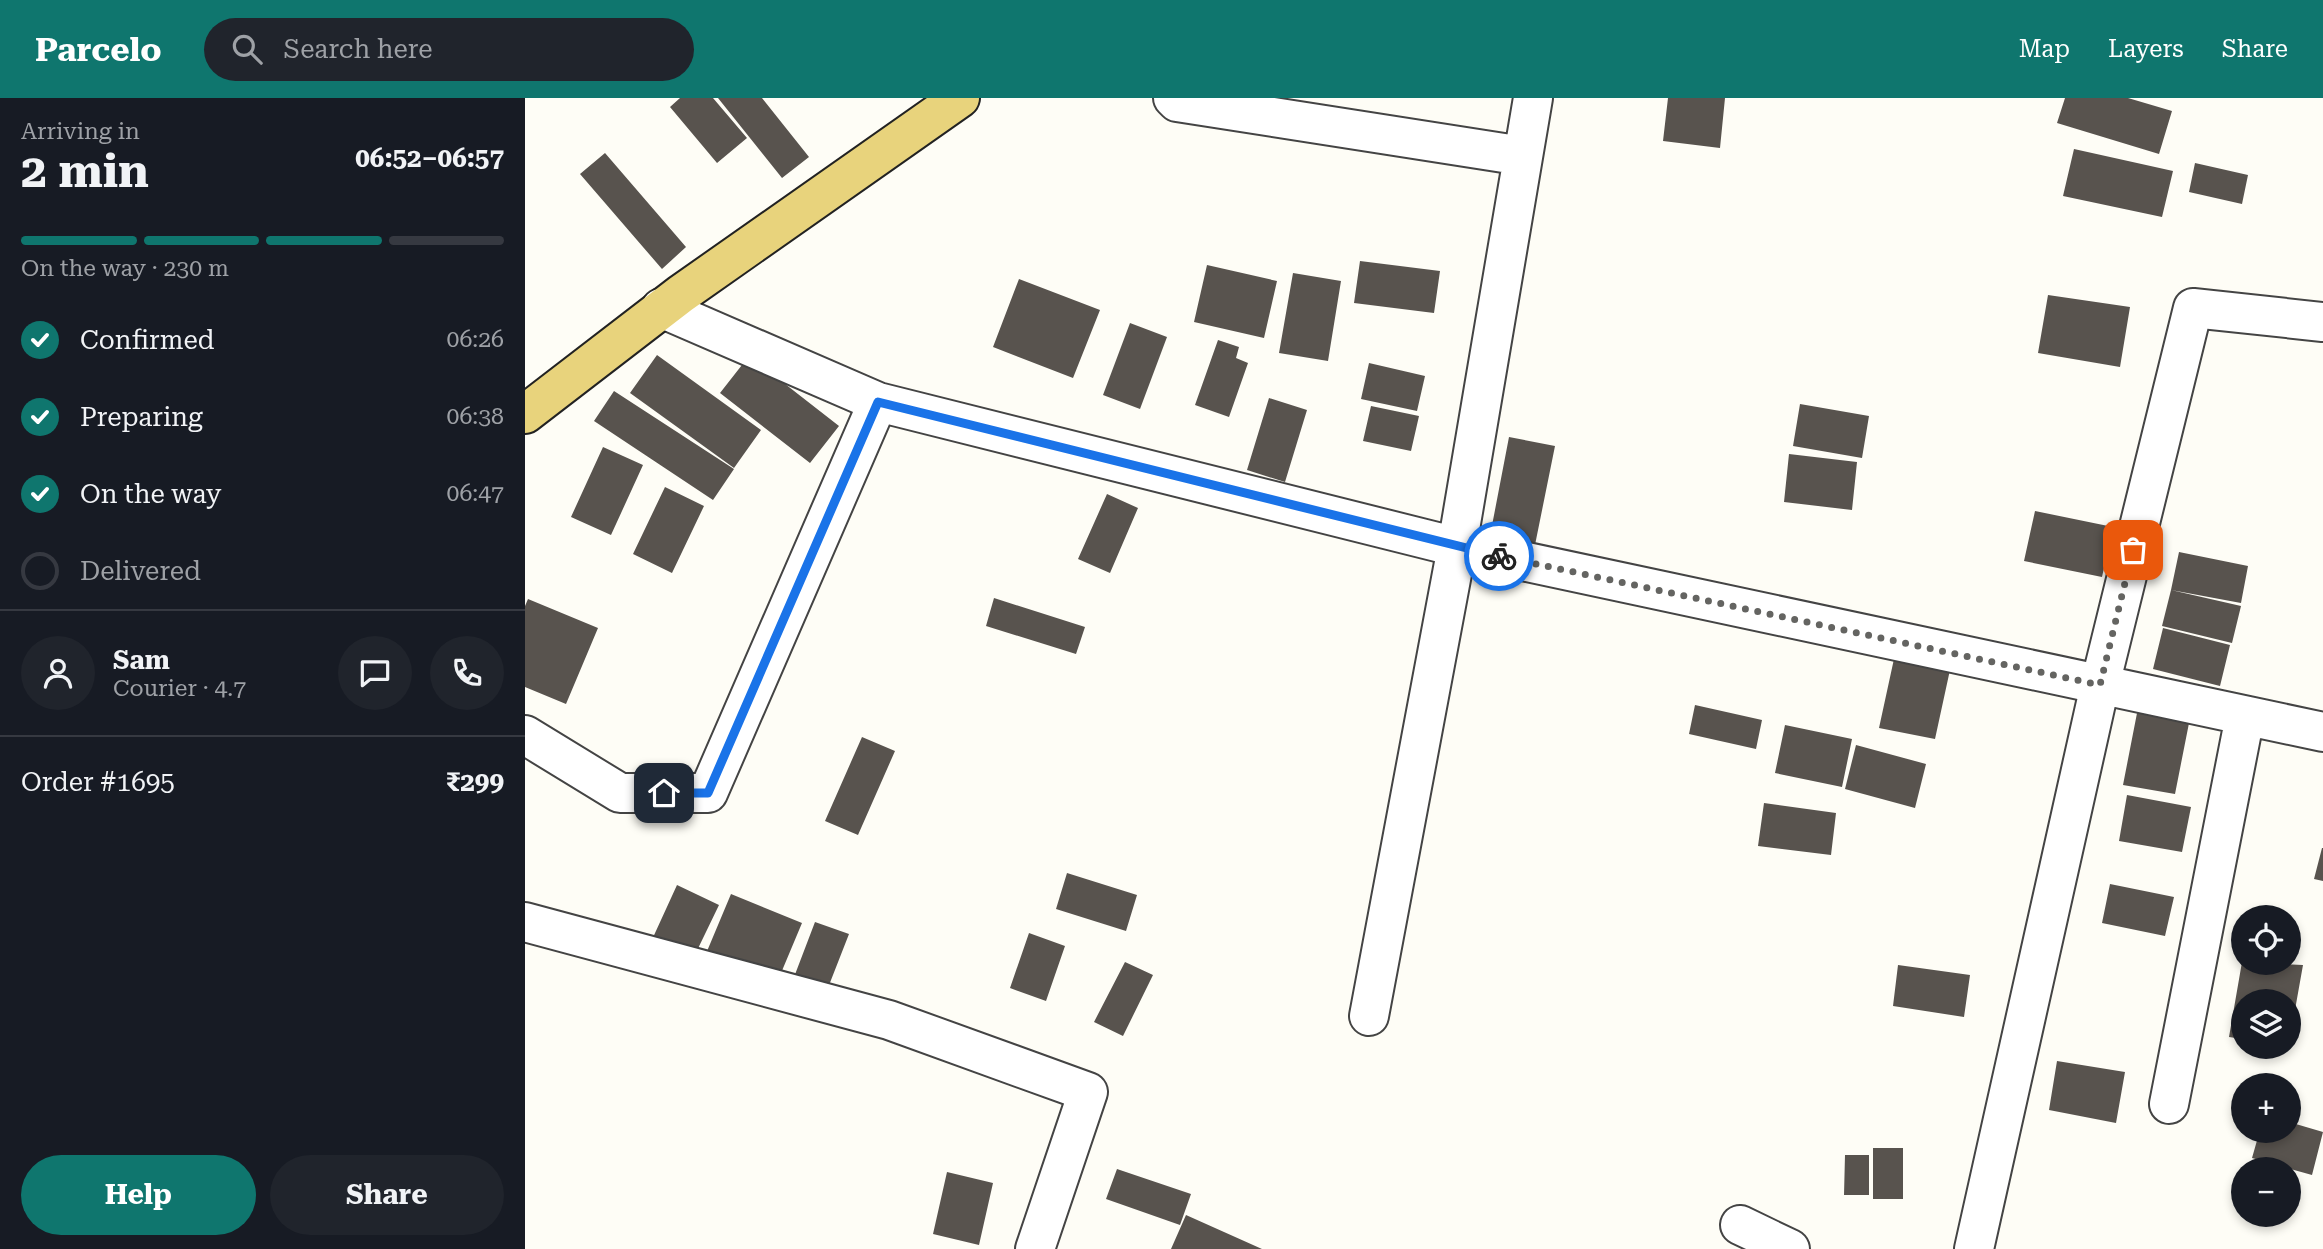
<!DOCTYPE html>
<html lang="en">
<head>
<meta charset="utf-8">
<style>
  :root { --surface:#171b24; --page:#20242c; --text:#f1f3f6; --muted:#9ea1a6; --line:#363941; --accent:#0f766e }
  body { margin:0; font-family:"Roboto Serif",serif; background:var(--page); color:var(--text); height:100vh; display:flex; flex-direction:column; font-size:26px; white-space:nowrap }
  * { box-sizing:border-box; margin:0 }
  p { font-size:23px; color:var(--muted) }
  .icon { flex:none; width:38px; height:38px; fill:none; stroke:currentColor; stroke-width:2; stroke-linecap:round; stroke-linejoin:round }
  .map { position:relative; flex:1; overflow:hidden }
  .panel { display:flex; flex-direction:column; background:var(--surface); width:525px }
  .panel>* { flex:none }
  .fabs { position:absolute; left:1706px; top:807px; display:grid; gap:14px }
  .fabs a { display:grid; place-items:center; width:70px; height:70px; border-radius:50%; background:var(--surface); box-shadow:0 4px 10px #0003; font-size:35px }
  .pin { position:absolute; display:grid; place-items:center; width:60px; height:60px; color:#fff; margin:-30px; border-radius:14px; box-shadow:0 4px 10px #0006 }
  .courier { position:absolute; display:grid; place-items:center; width:70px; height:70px; margin:-35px; border:5px solid #1a73e8; border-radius:50%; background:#fff; color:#222; box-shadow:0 2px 9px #0007 }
  .summary em { font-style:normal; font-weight:700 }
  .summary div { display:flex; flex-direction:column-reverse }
  .summary { display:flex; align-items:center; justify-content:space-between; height:119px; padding:0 21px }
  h1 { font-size:46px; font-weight:700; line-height:52px }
  .bar { display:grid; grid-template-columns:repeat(4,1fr); gap:10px 7px; align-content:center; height:84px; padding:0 21px }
  .bar i { height:9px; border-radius:5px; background:var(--line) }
  .bar .selected { background:var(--accent) }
  .bar p { grid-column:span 4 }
  .line { display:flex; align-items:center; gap:18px; padding:0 21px; border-top:2px solid var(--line) }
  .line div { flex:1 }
  .round { display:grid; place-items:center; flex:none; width:74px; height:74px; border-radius:37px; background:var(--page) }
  ol { padding:0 21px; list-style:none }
  li { display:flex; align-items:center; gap:21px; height:77px }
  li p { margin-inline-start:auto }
  li .icon { padding:7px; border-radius:50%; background:var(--accent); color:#fff; stroke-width:4 }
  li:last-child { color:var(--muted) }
  li i { width:38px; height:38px; border:4px solid var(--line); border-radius:50% }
  .button { display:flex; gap:14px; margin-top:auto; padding:14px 21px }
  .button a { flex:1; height:80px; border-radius:42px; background:var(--accent); color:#fff; font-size:28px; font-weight:700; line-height:80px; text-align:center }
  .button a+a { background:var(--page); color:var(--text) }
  header { display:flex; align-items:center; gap:42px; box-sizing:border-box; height:98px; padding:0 35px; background:var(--accent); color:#fff }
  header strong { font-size:33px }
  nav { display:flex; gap:38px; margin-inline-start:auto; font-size:24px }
  .search { width:490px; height:63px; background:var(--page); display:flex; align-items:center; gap:18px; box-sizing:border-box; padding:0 24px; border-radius:38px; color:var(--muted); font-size:26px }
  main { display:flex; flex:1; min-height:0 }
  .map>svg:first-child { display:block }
  .building { fill:#58534e }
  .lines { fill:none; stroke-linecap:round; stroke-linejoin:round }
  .minor-casing { stroke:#444; stroke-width:42 }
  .major-casing { stroke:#222; stroke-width:42 }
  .minor { stroke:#fff; stroke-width:38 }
  .major { stroke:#e8d37c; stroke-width:38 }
  .done { stroke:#646461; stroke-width:7; stroke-dasharray:0 12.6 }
  .route { stroke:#1a73e8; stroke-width:9 }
</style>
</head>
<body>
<header>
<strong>Parcelo</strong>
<div class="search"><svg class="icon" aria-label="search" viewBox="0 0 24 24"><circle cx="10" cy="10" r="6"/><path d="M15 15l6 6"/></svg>Search here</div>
<nav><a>Map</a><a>Layers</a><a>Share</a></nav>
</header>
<main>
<section class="panel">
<div class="summary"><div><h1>2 min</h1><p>Arriving in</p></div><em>06:52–06:57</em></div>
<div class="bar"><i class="selected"></i><i class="selected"></i><i class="selected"></i><i></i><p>On the way · 230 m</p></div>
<ol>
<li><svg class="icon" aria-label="check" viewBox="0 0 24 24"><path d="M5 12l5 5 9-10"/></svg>Confirmed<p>06:26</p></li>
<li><svg class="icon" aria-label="check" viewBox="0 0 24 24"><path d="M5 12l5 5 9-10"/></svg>Preparing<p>06:38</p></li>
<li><svg class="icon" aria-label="check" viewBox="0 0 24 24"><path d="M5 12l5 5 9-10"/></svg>On the way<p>06:47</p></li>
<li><i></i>Delivered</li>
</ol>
<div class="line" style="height:126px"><a class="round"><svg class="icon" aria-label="person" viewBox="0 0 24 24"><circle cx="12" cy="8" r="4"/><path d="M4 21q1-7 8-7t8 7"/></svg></a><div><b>Sam</b><p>Courier · 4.7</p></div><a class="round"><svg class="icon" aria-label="chat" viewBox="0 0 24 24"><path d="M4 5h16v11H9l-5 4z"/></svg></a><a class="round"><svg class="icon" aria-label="phone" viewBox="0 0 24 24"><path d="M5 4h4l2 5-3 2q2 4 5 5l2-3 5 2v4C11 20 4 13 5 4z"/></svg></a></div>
<div class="line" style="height:91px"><div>Order #1695</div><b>₹299</b></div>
<div class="button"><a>Help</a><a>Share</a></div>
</section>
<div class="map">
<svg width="1798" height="1151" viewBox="0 0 1798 1151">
  <rect width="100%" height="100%" fill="#fefdf6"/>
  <path class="building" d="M 155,0 L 188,0 L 222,40 L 192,65 L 145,9 Z
    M 193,0 L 237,0 L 284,59 L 257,80 Z
    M 1143,0 L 1200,0 L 1195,50 L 1138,43 Z
    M 1540,0 L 1603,0 L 1647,13 L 1634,56 L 1532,25 Z
    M 1549,51 L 1648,73 L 1637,119 L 1538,98 Z
    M 80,55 L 161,149 L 137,171 L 55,76 Z
    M 1670,65 L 1723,77 L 1717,106 L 1664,94 Z
    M 835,163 L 915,173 L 909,215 L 829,205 Z
    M 682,167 L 752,183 L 739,240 L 669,224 Z
    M 768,175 L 816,183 L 803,263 L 754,255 Z
    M 494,181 L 575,212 L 548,280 L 468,249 Z
    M 1523,197 L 1605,209 L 1595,269 L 1513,255 Z
    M 605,225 L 642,239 L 615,311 L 578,297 Z
    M 693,242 L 714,249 L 711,260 L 723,265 L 704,319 L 670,307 Z
    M 132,257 L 236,332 L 209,370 L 105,295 Z
    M 224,258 L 314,328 L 285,365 L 195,295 Z
    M 844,265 L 900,278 L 892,313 L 836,301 Z
    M 89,293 L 209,371 L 188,402 L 69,323 Z
    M 744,300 L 782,312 L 760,384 L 722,372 Z
    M 1275,306 L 1344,318 L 1337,360 L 1268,348 Z
    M 846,308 L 894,318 L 886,353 L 838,343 Z
    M 984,339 L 1030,348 L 1010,447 L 965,438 Z
    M 78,349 L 118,367 L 86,437 L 46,419 Z
    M 1264,356 L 1332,364 L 1327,412 L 1259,404 Z
    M 140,389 L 179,408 L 147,475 L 108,456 Z
    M 582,396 L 613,410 L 585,475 L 553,461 Z
    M 1510,413 L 1588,429 L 1577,479 L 1499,463 Z
    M 1654,454 L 1723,468 L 1716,505 L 1646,492 Z
    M 1646,492 L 1716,508 L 1707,545 L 1637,528 Z
    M 469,500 L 560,529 L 551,556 L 461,528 Z
    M 3,501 L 73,530 L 41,606 L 0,589 L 0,508 Z
    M 1638,530 L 1705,547 L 1695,588 L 1628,571 Z
    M 1372,547 L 1428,558 L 1410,641 L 1354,630 Z
    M 1170,607 L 1237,622 L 1231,651 L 1164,636 Z
    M 1613,610 L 1665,620 L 1650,696 L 1598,687 Z
    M 1260,627 L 1327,641 L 1317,689 L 1250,675 Z
    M 337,639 L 370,653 L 333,737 L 300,723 Z
    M 1331,647 L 1401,666 L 1390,710 L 1320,691 Z
    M 1602,697 L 1666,709 L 1657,754 L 1594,743 Z
    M 1239,705 L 1311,715 L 1306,757 L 1233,748 Z
    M 1797,750 L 1798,750 L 1798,783 L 1789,781 Z
    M 542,775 L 612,797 L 601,833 L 531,811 Z
    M 1585,786 L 1649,799 L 1640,838 L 1577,825 Z
    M 152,787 L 194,807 L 166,865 L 125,846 Z
    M 206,796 L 277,825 L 251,887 L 180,858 Z
    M 290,824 L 324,836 L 299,900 L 266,887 Z
    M 504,835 L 540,848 L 521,903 L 485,890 Z
    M 600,864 L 628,877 L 598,938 L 569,924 Z
    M 1717,864 L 1778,867 L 1765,940 L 1764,903 L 1718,903 L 1718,941 L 1704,939 Z
    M 1373,867 L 1445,877 L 1439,919 L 1368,908 Z
    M 1532,963 L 1600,974 L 1591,1025 L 1524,1012 Z
    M 1764,1024 L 1798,1034 L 1787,1077 L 1727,1060 L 1735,1032 L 1764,1032 Z
    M 1348,1050 L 1378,1050 L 1378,1101 L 1348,1101 Z
    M 1320,1057 L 1344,1057 L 1344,1097 L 1319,1097 Z
    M 592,1071 L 666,1096 L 655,1127 L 581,1101 Z
    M 422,1074 L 468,1085 L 454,1147 L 408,1136 Z
    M 661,1117 L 737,1151 L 646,1151 Z"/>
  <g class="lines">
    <defs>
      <path id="minor" d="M 648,0 L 652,4 L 998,58
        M 136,210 L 353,304 L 932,449 L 1798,634
        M 0,637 L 95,695 L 183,695 L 353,304
        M 0,824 L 364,922 L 563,994 L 510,1151
        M 844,918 L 932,449 L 1008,0
        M 1644,1006 L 1720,618
        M 1215,1127 L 1265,1151
        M 1449,1151 L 1575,587 L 1668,210 L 1798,224"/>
      <path id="major" d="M 0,316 L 156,196 L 435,0"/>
    </defs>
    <use href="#minor" class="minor-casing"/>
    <use href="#major" class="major-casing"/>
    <use href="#minor" class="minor"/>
    <use href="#major" class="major"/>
  </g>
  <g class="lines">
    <path class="done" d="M 974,458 L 1575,587 L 1608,452"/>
    <path class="route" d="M 139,695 L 183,695 L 353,304 L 974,458"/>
  </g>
</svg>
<div class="fabs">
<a><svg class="icon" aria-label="locate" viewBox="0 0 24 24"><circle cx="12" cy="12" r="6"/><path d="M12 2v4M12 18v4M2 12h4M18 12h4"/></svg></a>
<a><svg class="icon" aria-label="layers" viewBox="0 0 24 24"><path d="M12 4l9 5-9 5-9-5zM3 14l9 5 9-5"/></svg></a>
<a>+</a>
<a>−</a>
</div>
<div class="pin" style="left:1608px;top:452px;background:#ea580c"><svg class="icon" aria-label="bag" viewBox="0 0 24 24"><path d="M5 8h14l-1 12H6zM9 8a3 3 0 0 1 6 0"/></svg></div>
<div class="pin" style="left:139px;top:695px;background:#1f2937"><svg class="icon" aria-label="home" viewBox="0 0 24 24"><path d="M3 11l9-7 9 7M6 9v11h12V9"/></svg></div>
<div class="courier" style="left:974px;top:458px"><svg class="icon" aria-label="bike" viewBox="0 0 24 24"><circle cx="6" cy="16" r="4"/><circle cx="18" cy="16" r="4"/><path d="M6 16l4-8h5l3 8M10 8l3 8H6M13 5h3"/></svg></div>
</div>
</main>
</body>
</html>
